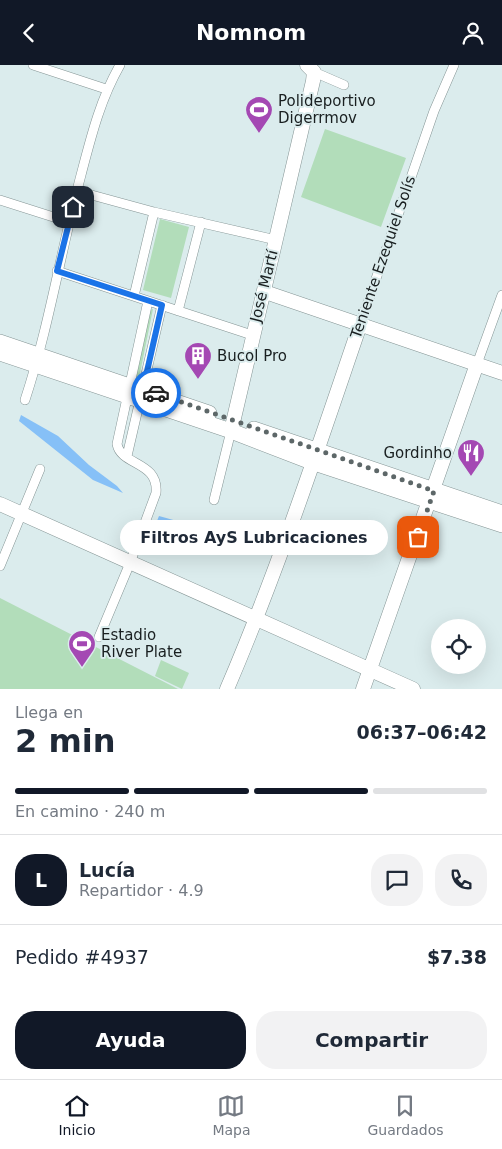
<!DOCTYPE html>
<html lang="es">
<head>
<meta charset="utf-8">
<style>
  :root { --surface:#fff; --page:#f2f2f3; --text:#1f2937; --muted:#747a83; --line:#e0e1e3; --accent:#111827 }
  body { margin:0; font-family:"DejaVu Sans",sans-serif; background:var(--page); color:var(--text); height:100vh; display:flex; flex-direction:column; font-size:19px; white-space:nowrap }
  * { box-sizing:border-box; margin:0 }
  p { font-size:16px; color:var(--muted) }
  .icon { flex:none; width:28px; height:28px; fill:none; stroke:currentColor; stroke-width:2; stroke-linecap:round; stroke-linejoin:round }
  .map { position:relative; height:624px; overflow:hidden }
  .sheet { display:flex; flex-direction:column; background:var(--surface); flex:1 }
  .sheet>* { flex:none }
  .buttons { position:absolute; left:431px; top:554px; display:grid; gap:10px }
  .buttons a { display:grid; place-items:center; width:55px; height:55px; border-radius:50%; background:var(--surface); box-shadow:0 5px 20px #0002; font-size:25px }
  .pin { position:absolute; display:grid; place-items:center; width:42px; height:42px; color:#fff; margin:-21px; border-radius:10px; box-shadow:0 2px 8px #0006 }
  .courier { position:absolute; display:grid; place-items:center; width:50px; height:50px; margin:-25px; border:4px solid #1a73e8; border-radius:50%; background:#fff; color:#222; box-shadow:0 1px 6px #0007 }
  .bubble { position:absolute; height:35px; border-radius:18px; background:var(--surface); box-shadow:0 5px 20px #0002; font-size:16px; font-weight:600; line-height:35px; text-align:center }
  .summary em { font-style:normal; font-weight:600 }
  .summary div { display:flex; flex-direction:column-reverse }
  .summary { display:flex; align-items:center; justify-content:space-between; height:85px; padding:0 15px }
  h1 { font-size:32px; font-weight:600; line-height:38px }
  .bar { display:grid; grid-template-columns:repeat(4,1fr); gap:8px 5px; align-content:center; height:60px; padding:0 15px }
  .bar i { height:6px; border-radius:4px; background:var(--line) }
  .bar .on { background:var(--accent) }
  .bar p { grid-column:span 4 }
  .line { display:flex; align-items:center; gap:12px; padding:0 15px; border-top:1px solid var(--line) }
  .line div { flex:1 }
  .round { display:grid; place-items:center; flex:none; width:52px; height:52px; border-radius:20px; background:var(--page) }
  .cta { display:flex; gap:10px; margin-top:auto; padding:10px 15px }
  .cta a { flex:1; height:58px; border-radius:20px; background:var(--accent); color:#fff; font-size:20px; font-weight:600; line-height:58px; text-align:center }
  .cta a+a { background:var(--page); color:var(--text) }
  header { display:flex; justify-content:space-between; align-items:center; height:65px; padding:0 15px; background:var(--accent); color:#fff; font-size:22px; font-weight:600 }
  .menu { display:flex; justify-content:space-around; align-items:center; height:70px; border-top:1px solid var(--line); background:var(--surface); font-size:14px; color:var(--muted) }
  .menu a { display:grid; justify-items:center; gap:2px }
  .menu .on { color:var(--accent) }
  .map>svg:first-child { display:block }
  .green { fill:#b2ddba }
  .water { fill:#86c0f7 }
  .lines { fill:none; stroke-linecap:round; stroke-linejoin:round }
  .street-casing { stroke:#859595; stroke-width:10 }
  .secondary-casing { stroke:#859595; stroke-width:15 }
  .primary-casing { stroke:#859595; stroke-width:16 }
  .street { stroke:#fff; stroke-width:9 }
  .secondary { stroke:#fff; stroke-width:14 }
  .primary { stroke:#fff; stroke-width:15 }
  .done { stroke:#5d6768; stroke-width:5; stroke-dasharray:0 9 }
  .route { stroke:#1a73e8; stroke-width:6 }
  .labels { text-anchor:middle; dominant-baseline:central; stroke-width:4; stroke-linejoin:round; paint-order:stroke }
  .poi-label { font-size:15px; fill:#191f20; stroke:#dbeced; text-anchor:start }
  .street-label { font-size:15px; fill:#191f20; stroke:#dbeced }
</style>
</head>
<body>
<header><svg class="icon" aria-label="back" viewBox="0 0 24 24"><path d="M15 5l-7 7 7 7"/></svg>Nomnom<svg class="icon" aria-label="person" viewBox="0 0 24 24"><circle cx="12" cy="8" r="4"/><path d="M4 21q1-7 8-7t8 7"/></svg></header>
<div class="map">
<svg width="502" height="624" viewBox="0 0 502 624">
  <rect width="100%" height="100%" fill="#dbeced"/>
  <path class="green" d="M 325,64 L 406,93 L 381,162 L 301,132 Z
    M 160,154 L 189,162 L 171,233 L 143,225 Z
    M 153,244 L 138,318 L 134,318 L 150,245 Z
    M 0,533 L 178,624 L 0,624 Z
    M 161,595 L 189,608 L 182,624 L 155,611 Z"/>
  <path class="water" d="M 21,350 L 58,371 L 89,400 L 117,421 L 123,428 L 93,415 L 19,356 Z
    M 159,451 L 238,473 L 237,478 C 208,475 184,467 157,456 Z"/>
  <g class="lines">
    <defs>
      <path id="street" d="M 33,0 L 106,24
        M 314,7 L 344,20
        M 77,126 L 154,147 L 276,175
        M 0,135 L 69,157
        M 57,206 L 252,270
        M 134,231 L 154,147
        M 178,246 L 201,157
        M 360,260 L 434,46 L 454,0
        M 477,299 L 502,230
        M 25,335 C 49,262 61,185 81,110 C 91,72 100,35 120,0
        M 127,391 L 162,240
        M 214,435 L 231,366
        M 0,501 L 40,404
        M 99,572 L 130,498 L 156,428 C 159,396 121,401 117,379 L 148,236"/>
      <path id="secondary" d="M 265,227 L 502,308
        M 231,366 L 313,16 L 314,7 L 307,0
        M 0,439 L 413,624
        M 227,624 C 278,505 318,383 360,260
        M 363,624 L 477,299"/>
      <path id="primary" d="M 0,277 L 209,348
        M 0,288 L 231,366 L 314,398 L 502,460
        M 254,364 L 502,448"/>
    </defs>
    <use href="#street" class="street-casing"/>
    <use href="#secondary" class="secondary-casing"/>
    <use href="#primary" class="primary-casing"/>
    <use href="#street" class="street"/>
    <use href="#secondary" class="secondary"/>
    <use href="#primary" class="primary"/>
  </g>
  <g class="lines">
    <path class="done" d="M 156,328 L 434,426 L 418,472"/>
    <path class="route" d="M 73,142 L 57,206 L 162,240 L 143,324 L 156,328"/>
  </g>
  <defs>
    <symbol id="stadium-pin" viewBox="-11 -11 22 30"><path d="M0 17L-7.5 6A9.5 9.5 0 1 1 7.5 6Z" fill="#a448b3" stroke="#dbeced"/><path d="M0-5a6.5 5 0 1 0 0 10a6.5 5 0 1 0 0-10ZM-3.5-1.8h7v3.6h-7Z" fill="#fff"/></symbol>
    <symbol id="building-pin" viewBox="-11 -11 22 30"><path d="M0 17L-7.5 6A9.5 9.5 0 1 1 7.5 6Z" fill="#a448b3" stroke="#dbeced"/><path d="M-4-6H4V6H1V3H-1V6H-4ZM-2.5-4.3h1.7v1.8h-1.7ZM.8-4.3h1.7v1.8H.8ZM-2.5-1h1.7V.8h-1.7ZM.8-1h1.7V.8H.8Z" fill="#fff"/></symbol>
    <symbol id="restaurant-pin" viewBox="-11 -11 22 30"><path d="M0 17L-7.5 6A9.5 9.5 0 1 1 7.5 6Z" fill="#a448b3" stroke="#dbeced"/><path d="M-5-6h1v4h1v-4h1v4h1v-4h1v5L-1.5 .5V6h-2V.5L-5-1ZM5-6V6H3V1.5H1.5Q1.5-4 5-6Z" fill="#fff"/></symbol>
  </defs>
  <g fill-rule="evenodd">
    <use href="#stadium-pin" x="243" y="29" width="32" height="43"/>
    <use href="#building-pin" x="182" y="275" width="32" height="43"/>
    <use href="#restaurant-pin" x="455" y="372" width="32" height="43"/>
    <use href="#stadium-pin" x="66" y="563" width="32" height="43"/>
  </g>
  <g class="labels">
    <g class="poi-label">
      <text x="278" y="36">Polideportivo<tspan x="278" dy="17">Digerrmov</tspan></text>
      <text x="217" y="291">Bucol Pro</text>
      <text x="452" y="388" text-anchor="end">Gordinho</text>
      <text x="101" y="570">Estadio<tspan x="101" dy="17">River Plate</tspan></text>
    </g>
    <g class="street-label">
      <text transform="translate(383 192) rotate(-71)">Teniente Ezequiel Solís</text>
      <text transform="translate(264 221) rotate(-76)">José Martí</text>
    </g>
  </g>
</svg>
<div class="buttons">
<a><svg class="icon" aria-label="locate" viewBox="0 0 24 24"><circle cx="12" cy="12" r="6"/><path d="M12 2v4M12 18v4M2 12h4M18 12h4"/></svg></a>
</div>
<div class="pin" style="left:418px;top:472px;background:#ea580c"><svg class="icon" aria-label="bag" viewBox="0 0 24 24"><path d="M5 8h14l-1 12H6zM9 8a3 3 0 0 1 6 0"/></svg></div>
<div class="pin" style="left:73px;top:142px;background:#1f2937"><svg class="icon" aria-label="home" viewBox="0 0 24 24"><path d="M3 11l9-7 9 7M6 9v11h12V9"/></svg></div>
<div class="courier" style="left:156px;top:328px"><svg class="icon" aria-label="car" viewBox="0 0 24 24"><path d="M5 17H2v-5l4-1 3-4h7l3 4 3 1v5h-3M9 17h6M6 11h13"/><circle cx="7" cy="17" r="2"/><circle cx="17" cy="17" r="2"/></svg></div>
<div class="bubble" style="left:120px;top:455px;width:268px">Filtros AyS Lubricaciones</div>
</div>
<section class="sheet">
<div class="summary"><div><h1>2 min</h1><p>Llega en</p></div><em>06:37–06:42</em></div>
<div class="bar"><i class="on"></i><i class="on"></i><i class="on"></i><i></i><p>En camino · 240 m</p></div>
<div class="line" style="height:90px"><b class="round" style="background:var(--accent);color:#fff">L</b><div><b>Lucía</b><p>Repartidor · 4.9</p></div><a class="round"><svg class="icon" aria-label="chat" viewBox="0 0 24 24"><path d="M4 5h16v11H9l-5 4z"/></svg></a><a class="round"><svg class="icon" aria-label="phone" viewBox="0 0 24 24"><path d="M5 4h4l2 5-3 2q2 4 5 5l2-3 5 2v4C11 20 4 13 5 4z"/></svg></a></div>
<div class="line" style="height:65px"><div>Pedido #4937</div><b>$7.38</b></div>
<div class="cta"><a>Ayuda</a><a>Compartir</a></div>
</section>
<nav class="menu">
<a class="on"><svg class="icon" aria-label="home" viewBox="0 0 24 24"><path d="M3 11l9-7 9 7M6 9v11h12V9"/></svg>Inicio</a>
<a><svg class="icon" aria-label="map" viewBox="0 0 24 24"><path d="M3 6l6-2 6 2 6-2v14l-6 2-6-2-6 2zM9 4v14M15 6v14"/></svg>Mapa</a>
<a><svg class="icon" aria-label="saved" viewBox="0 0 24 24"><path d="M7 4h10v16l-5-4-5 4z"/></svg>Guardados</a>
</nav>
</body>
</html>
